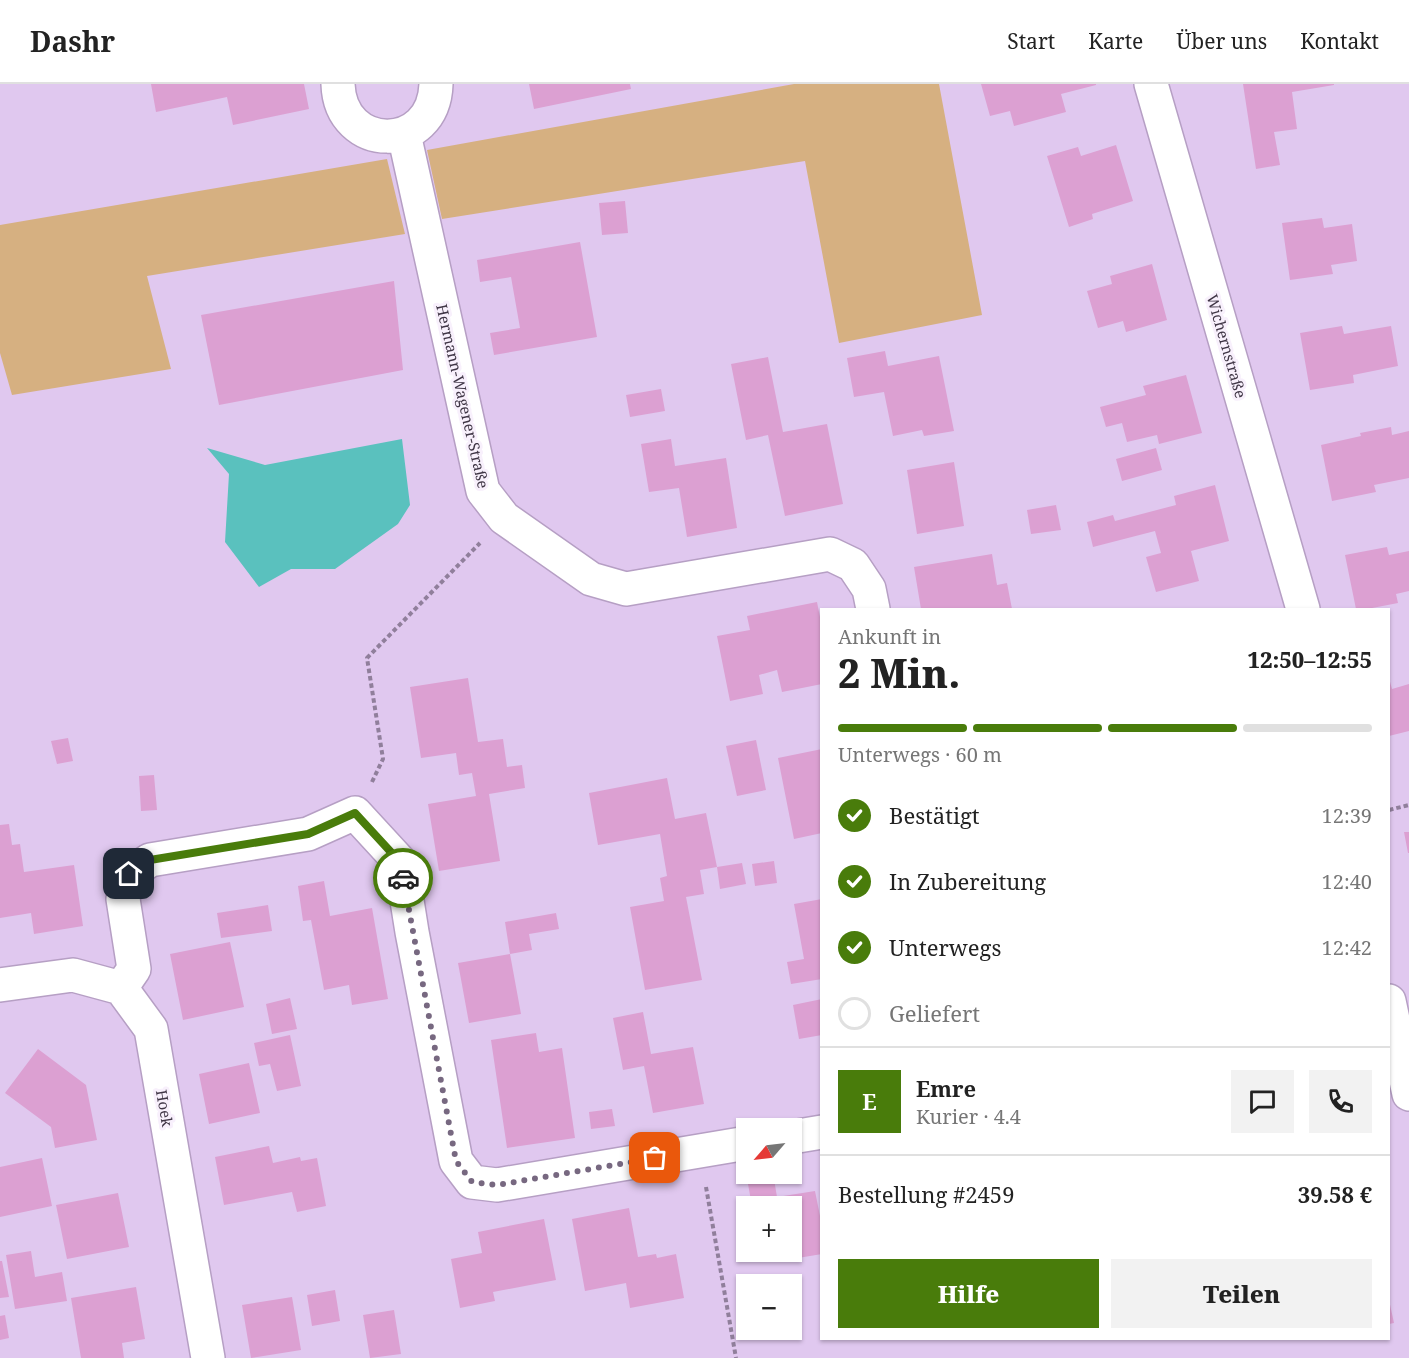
<!DOCTYPE html>
<html lang="de">
<head>
<meta charset="utf-8">
<style>
  :root { --surface:#fff; --page:#f2f2f2; --text:#222; --muted:#767676; --line:#e0e0e0; --accent:#497c0b }
  body { margin:0; font-family:"Noto Serif",serif; background:var(--page); color:var(--text); height:100vh; display:flex; flex-direction:column; font-size:22px; white-space:nowrap }
  * { box-sizing:border-box; margin:0 }
  p { font-size:20px; color:var(--muted) }
  .icon { flex:none; width:33px; height:33px; fill:none; stroke:currentColor; stroke-width:2; stroke-linecap:round; stroke-linejoin:round }
  .map { position:relative; flex:1; overflow:hidden }
  .drawer { position:absolute; left:820px; top:524px; width:570px; height:732px; display:flex; flex-direction:column; background:var(--surface); border-radius:0px; box-shadow:0 2px 4px #0004 }
  .drawer>* { flex:none }
  .needle { width:39px; rotate:242deg }
  .buttons { position:absolute; left:736px; top:1034px; display:grid; gap:12px }
  .buttons a { display:grid; place-items:center; width:66px; height:66px; border-radius:0px; background:var(--surface); box-shadow:0 2px 4px #0004; font-size:30px }
  .pin { position:absolute; display:grid; place-items:center; width:51px; height:51px; color:#fff; margin:-26px; border-radius:12px; box-shadow:0 3px 9px #0006 }
  .courier { position:absolute; display:grid; place-items:center; width:60px; height:60px; margin:-30px; border:4px solid #497c0b; border-radius:50%; background:#fff; color:#222; box-shadow:0 2px 8px #0007 }
  .summary em { font-style:normal; font-weight:800 }
  .summary div { display:flex; flex-direction:column-reverse }
  .summary { display:flex; align-items:center; justify-content:space-between; height:102px; padding:0 18px }
  h1 { font-size:39px; font-weight:800; line-height:45px }
  .bar { display:grid; grid-template-columns:repeat(4,1fr); gap:9px 6px; align-content:center; height:72px; padding:0 18px }
  .bar i { height:8px; border-radius:4px; background:var(--line) }
  .bar .active { background:var(--accent) }
  .bar p { grid-column:span 4 }
  .line { display:flex; align-items:center; gap:15px; padding:0 18px; border-top:2px solid var(--line) }
  .line div { flex:1 }
  .round { display:grid; place-items:center; flex:none; width:63px; height:63px; border-radius:0px; background:var(--page) }
  ol { padding:0 18px; list-style:none }
  li { display:flex; align-items:center; gap:18px; height:66px }
  li p { margin-inline-start:auto }
  li .icon { padding:6px; border-radius:50%; background:var(--accent); color:#fff; stroke-width:4 }
  li:last-child { color:var(--muted) }
  li i { width:33px; height:33px; border:3px solid var(--line); border-radius:50% }
  .cta { display:flex; gap:12px; margin-top:auto; padding:12px 18px }
  .cta a { flex:1; height:69px; border-radius:0px; background:var(--accent); color:#fff; font-size:24px; font-weight:800; line-height:69px; text-align:center }
  .cta a+a { background:var(--page); color:var(--text) }
  header { display:flex; align-items:center; gap:36px; box-sizing:border-box; height:84px; padding:0 30px; background:var(--surface); border-bottom:2px solid var(--line) }
  header strong { font-size:28px }
  nav { display:flex; gap:33px; margin-inline-start:auto; font-size:21px }
  .map>svg:first-child { display:block }
  .green { fill:#d6b081 }
  .water { fill:#5ac1be }
  .building { fill:#dca0d2 }
  .lines { fill:none; stroke-linecap:round; stroke-linejoin:round }
  .minor-casing { stroke:#b69fc4; stroke-width:36 }
  .path { stroke:#907f9b; stroke-width:4; stroke-dasharray:4.5 3; stroke-linecap:butt }
  .minor { stroke:#fff; stroke-width:33 }
  .done { stroke:#776880; stroke-width:6; stroke-dasharray:0 10.8 }
  .route { stroke:#497c0b; stroke-width:8 }
  .labels { text-anchor:middle; dominant-baseline:central; stroke-width:6; stroke-linejoin:round; paint-order:stroke }
  .street-label { font-size:15px; fill:#3f3545; stroke:#f8f0fc }
</style>
</head>
<body>
<header>
<strong>Dashr</strong>
<nav><a>Start</a><a>Karte</a><a>Über uns</a><a>Kontakt</a></nav>
</header>
<div class="map">
<svg width="1409" height="1274" viewBox="0 0 1409 1274">
  <rect width="100%" height="100%" fill="#e0c8ef"/>
  <path class="green" d="M 794,0 L 939,0 L 982,231 L 839,259 L 805,77 L 442,135 L 427,66 Z
    M 387,75 L 405,150 L 147,192 L 171,285 L 12,311 L 0,269 L 0,141 Z"/>
  <path class="water" d="M 402,355 L 410,421 L 398,440 L 335,485 L 291,485 L 259,503 L 225,458 L 229,390 L 207,364 L 265,381 Z"/>
  <path class="building" d="M 151,0 L 304,0 L 309,25 L 233,41 L 227,13 L 156,28 Z
    M 529,0 L 630,0 L 631,5 L 534,25 Z
    M 981,0 L 1096,0 L 1096,1 L 1061,10 L 1066,28 L 1014,42 L 1010,27 L 990,32 Z
    M 1243,0 L 1334,0 L 1334,1 L 1292,8 L 1297,45 L 1274,48 L 1280,81 L 1256,85 Z
    M 1116,61 L 1133,117 L 1092,130 L 1093,135 L 1069,143 L 1047,72 L 1078,63 L 1081,72 Z
    M 625,117 L 628,149 L 602,151 L 599,119 Z
    M 1322,134 L 1324,144 L 1352,140 L 1357,177 L 1331,181 L 1333,190 L 1290,196 L 1282,139 Z
    M 580,158 L 597,253 L 494,271 L 490,249 L 520,244 L 511,193 L 480,198 L 477,176 Z
    M 1152,180 L 1167,236 L 1126,248 L 1123,237 L 1098,244 L 1087,207 L 1112,200 L 1110,192 Z
    M 394,197 L 403,286 L 219,321 L 201,231 Z
    M 1342,242 L 1344,250 L 1391,242 L 1398,282 L 1353,291 L 1354,299 L 1310,306 L 1300,249 Z
    M 885,267 L 888,282 L 939,272 L 954,347 L 924,352 L 922,346 L 893,352 L 884,308 L 854,313 L 847,274 Z
    M 768,273 L 783,348 L 827,340 L 843,420 L 785,432 L 768,351 L 746,356 L 731,280 Z
    M 1186,291 L 1202,349 L 1159,360 L 1157,351 L 1127,358 L 1122,339 L 1106,343 L 1100,323 L 1146,311 L 1143,302 Z
    M 661,305 L 665,327 L 630,333 L 626,311 Z
    M 1391,343 L 1392,351 L 1409,347 L 1409,394 L 1374,401 L 1376,408 L 1332,417 L 1321,361 L 1361,352 L 1360,349 Z
    M 671,355 L 675,382 L 726,374 L 737,444 L 687,453 L 679,404 L 649,408 L 641,360 Z
    M 1156,364 L 1162,386 L 1122,397 L 1116,375 Z
    M 954,378 L 964,442 L 917,450 L 907,386 Z
    M 1215,401 L 1229,457 L 1191,467 L 1199,497 L 1156,508 L 1146,473 L 1161,469 L 1155,447 L 1093,463 L 1087,438 L 1113,431 L 1115,437 L 1176,421 L 1174,412 Z
    M 1056,421 L 1061,446 L 1031,450 L 1027,426 Z
    M 1387,463 L 1389,471 L 1409,467 L 1409,507 L 1396,510 L 1398,519 L 1367,525 L 1356,525 L 1345,471 Z
    M 992,470 L 997,501 L 1007,499 L 1012,525 L 921,525 L 914,483 Z
    M 817,518 L 822,543 L 822,600 L 782,608 L 777,586 L 759,591 L 763,610 L 730,617 L 717,552 L 750,546 L 747,532 Z
    M 468,594 L 478,658 L 503,655 L 507,683 L 522,681 L 525,704 L 489,710 L 500,777 L 439,787 L 428,720 L 476,712 L 472,689 L 459,691 L 456,669 L 421,674 L 410,603 Z
    M 1389,594 L 1392,605 L 1409,600 L 1409,647 L 1389,652 Z
    M 68,654 L 73,677 L 57,680 L 51,657 Z
    M 756,656 L 766,706 L 737,712 L 726,662 Z
    M 822,665 L 822,749 L 794,755 L 778,674 Z
    M 154,691 L 157,726 L 141,727 L 139,692 Z
    M 667,694 L 675,735 L 706,729 L 717,783 L 700,786 L 704,810 L 686,813 L 702,896 L 645,906 L 630,823 L 664,817 L 660,794 L 667,792 L 660,750 L 598,761 L 589,709 Z
    M 9,740 L 12,761 L 20,760 L 24,788 L 74,781 L 83,842 L 34,850 L 31,829 L 0,834 L 0,741 Z
    M 1404,748 L 1409,748 L 1409,769 L 1408,769 Z
    M 774,777 L 777,799 L 755,802 L 752,780 Z
    M 742,779 L 746,800 L 720,805 L 717,783 Z
    M 324,797 L 330,832 L 372,824 L 388,915 L 352,921 L 349,901 L 324,906 L 311,836 L 303,837 L 298,802 Z
    M 822,815 L 822,895 L 791,900 L 787,878 L 804,875 L 794,820 Z
    M 268,821 L 272,847 L 221,854 L 217,829 Z
    M 556,829 L 559,845 L 529,850 L 532,866 L 510,870 L 505,838 Z
    M 230,858 L 244,923 L 183,936 L 170,870 Z
    M 510,870 L 521,930 L 469,939 L 458,879 Z
    M 290,914 L 297,945 L 272,950 L 266,920 Z
    M 822,915 L 822,951 L 799,955 L 793,921 Z
    M 643,928 L 651,970 L 693,963 L 704,1020 L 653,1029 L 644,982 L 623,986 L 613,934 Z
    M 536,949 L 539,968 L 562,964 L 575,1054 L 507,1064 L 491,956 Z
    M 290,951 L 301,1002 L 277,1007 L 270,980 L 259,982 L 254,959 Z
    M 38,965 L 86,1001 L 97,1056 L 55,1064 L 51,1043 L 5,1009 Z
    M 249,979 L 260,1029 L 209,1040 L 199,990 Z
    M 612,1025 L 615,1042 L 591,1045 L 589,1028 Z
    M 269,1062 L 273,1079 L 300,1073 L 301,1077 L 317,1074 L 326,1122 L 297,1128 L 292,1108 L 224,1121 L 215,1073 Z
    M 42,1074 L 52,1122 L 0,1133 L 0,1083 Z
    M 746,1089 L 773,1089 L 777,1113 L 815,1107 L 822,1142 L 822,1170 L 774,1178 L 772,1167 L 792,1167 L 792,1122 L 752,1122 Z
    M 118,1109 L 129,1163 L 67,1175 L 56,1121 Z
    M 629,1124 L 638,1173 L 656,1170 L 657,1174 L 676,1170 L 684,1214 L 630,1224 L 626,1199 L 585,1207 L 572,1135 Z
    M 544,1135 L 556,1196 L 493,1208 L 495,1217 L 460,1224 L 451,1175 L 482,1169 L 478,1148 Z
    M 31,1167 L 35,1193 L 62,1188 L 67,1217 L 15,1225 L 6,1171 Z
    M 0,1177 L 2,1177 L 9,1213 L 0,1214 Z
    M 136,1203 L 145,1255 L 122,1259 L 124,1274 L 81,1274 L 71,1214 Z
    M 335,1206 L 340,1237 L 312,1242 L 307,1211 Z
    M 292,1213 L 301,1266 L 251,1274 L 242,1221 Z
    M 1389,1216 L 1394,1239 L 1389,1240 Z
    M 394,1226 L 401,1270 L 370,1274 L 363,1231 Z
    M 5,1231 L 9,1254 L 0,1256 L 0,1232 Z"/>
  <g class="lines">
    <defs>
      <path id="minor" d="M 338,0 C 340,69 434,70 436,0
        M 1151,0 L 1303,525
        M 404,50 L 483,407 L 504,434 L 591,495 L 626,505 L 830,470 L 853,481 L 869,505 L 873,525
        M 0,901 L 73,891 L 121,904 L 151,945 L 208,1274
        M 121,904 L 134,885 L 123,815 L 129,790 L 150,776 L 308,750 L 355,729 L 401,779 L 412,848 L 456,1077 L 472,1098 L 497,1101 L 747,1059
        M 1389,917 L 1409,1010
        M 792,1053 L 822,1048"/>
    </defs>
    <use href="#minor" class="minor-casing"/>
    <path class="path" d="M 372,698 L 383,675 L 367,574 L 480,459
      M 1389,726 L 1409,721
      M 706,1103 L 736,1274"/>
    <use href="#minor" class="minor"/>
  </g>
  <g class="lines">
    <path class="done" d="M 403,794 L 456,1077 L 472,1098 L 497,1101 L 655,1074"/>
    <path class="route" d="M 129,790 L 150,776 L 308,750 L 355,729 L 401,779 L 403,794"/>
  </g>
  <g class="labels">
    <g class="street-label">
      <text transform="translate(1227 262) rotate(74)">Wichernstraße</text>
      <text transform="translate(463 312) rotate(77)">Hermann-Wagener-Straße</text>
      <text transform="translate(165 1024) rotate(80)">Hoek</text>
    </g>
  </g>
</svg>
<div class="buttons">
<a><svg class="needle" viewBox="-14 -14 28 28"><path d="M0-13l5 13h-10z" fill="#e53935"/><path d="M0 13l5-13h-10z" fill="#767676"/></svg></a>
<a>+</a>
<a>−</a>
</div>
<div class="pin" style="left:655px;top:1074px;background:#ea580c"><svg class="icon" aria-label="bag" viewBox="0 0 24 24"><path d="M5 8h14l-1 12H6zM9 8a3 3 0 0 1 6 0"/></svg></div>
<div class="pin" style="left:129px;top:790px;background:#1f2937"><svg class="icon" aria-label="home" viewBox="0 0 24 24"><path d="M3 11l9-7 9 7M6 9v11h12V9"/></svg></div>
<div class="courier" style="left:403px;top:794px"><svg class="icon" aria-label="car" viewBox="0 0 24 24"><path d="M5 17H2v-5l4-1 3-4h7l3 4 3 1v5h-3M9 17h6M6 11h13"/><circle cx="7" cy="17" r="2"/><circle cx="17" cy="17" r="2"/></svg></div>
<section class="drawer">
<div class="summary"><div><h1>2 Min.</h1><p>Ankunft in</p></div><em>12:50–12:55</em></div>
<div class="bar"><i class="active"></i><i class="active"></i><i class="active"></i><i></i><p>Unterwegs · 60 m</p></div>
<ol>
<li><svg class="icon" aria-label="check" viewBox="0 0 24 24"><path d="M5 12l5 5 9-10"/></svg>Bestätigt<p>12:39</p></li>
<li><svg class="icon" aria-label="check" viewBox="0 0 24 24"><path d="M5 12l5 5 9-10"/></svg>In Zubereitung<p>12:40</p></li>
<li><svg class="icon" aria-label="check" viewBox="0 0 24 24"><path d="M5 12l5 5 9-10"/></svg>Unterwegs<p>12:42</p></li>
<li><i></i>Geliefert</li>
</ol>
<div class="line" style="height:108px"><b class="round" style="background:var(--accent);color:#fff">E</b><div><b>Emre</b><p>Kurier · 4.4</p></div><a class="round"><svg class="icon" aria-label="chat" viewBox="0 0 24 24"><path d="M4 5h16v11H9l-5 4z"/></svg></a><a class="round"><svg class="icon" aria-label="phone" viewBox="0 0 24 24"><path d="M5 4h4l2 5-3 2q2 4 5 5l2-3 5 2v4C11 20 4 13 5 4z"/></svg></a></div>
<div class="line" style="height:78px"><div>Bestellung #2459</div><b>39.58 €</b></div>
<div class="cta"><a>Hilfe</a><a>Teilen</a></div>
</section>
</div>
</body>
</html>
